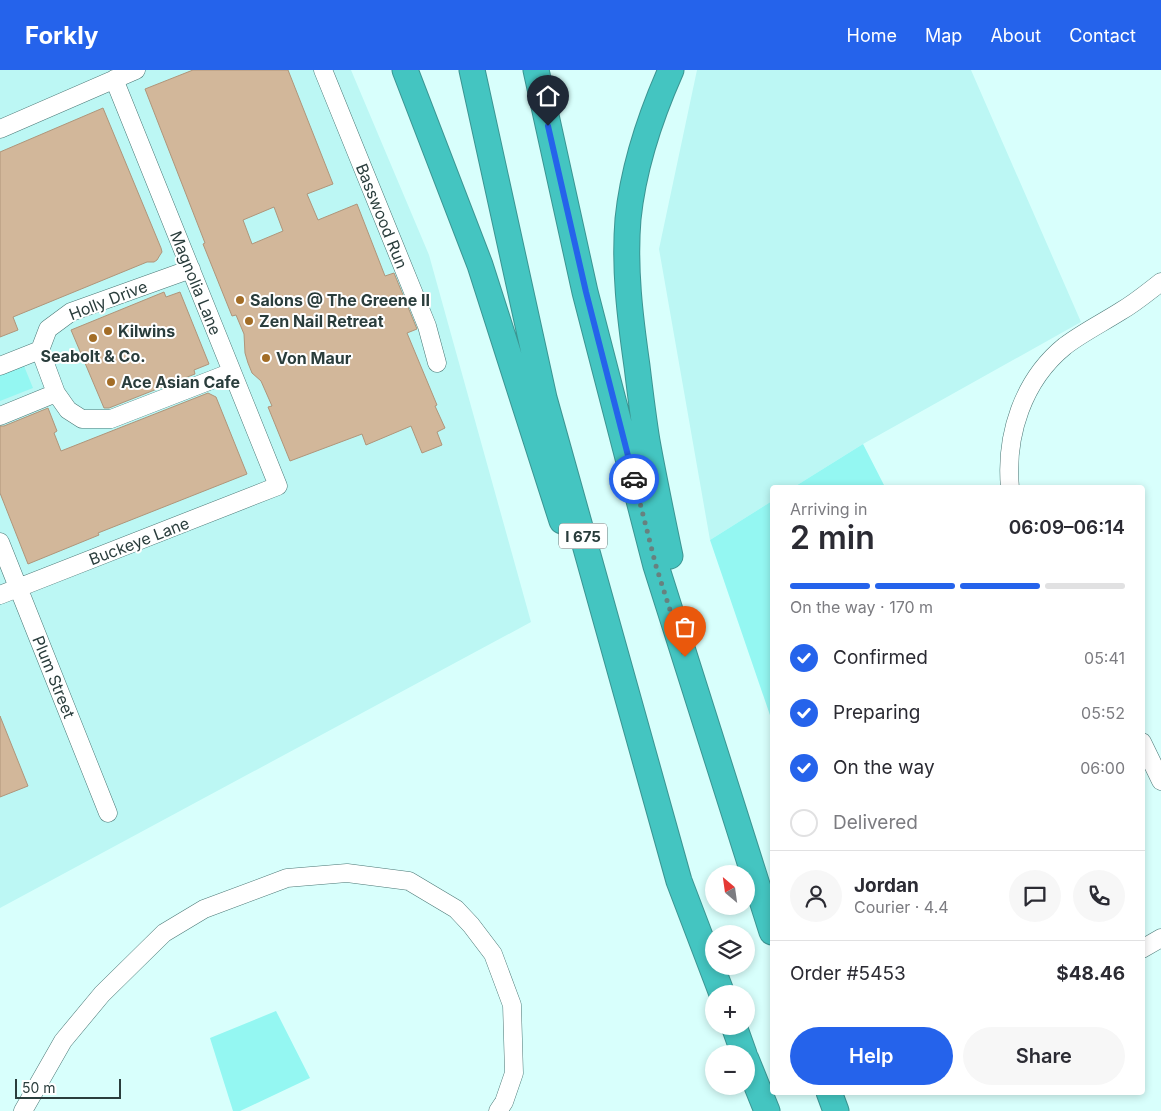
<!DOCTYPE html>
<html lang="en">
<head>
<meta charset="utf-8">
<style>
  :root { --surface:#fff; --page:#f7f7f7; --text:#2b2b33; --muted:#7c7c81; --line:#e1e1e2; --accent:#2563eb }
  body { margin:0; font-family:Inter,sans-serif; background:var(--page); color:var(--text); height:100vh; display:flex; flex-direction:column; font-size:19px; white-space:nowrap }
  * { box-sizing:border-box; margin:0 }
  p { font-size:16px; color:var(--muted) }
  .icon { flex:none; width:28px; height:28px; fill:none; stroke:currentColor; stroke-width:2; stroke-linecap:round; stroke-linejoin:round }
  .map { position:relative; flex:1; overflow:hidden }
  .drawer { position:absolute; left:770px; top:415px; width:375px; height:610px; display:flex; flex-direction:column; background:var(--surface); border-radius:5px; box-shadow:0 2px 8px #0003 }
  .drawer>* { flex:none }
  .needle { width:32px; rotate:331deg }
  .buttons { position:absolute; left:705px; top:795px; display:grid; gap:10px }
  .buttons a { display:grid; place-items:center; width:50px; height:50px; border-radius:50%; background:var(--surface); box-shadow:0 2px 8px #0003; font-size:25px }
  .scale { position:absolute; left:15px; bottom:12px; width:106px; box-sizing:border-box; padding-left:5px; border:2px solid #2a3d3c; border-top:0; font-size:14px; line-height:18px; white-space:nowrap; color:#2a3d3c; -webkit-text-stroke:4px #fff; paint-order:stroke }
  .pin { position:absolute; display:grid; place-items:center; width:42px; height:42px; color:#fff; margin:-51px -21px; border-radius:50% 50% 50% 0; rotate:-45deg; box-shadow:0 0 5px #0007 }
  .pin .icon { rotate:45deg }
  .courier { position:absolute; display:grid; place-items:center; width:50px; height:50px; margin:-25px; border:4px solid #2563eb; border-radius:50%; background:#fff; color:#222; box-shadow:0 1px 6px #0007 }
  .headline em { font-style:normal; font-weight:600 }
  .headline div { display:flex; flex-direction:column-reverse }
  .headline { display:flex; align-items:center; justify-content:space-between; height:85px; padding:0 20px }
  h1 { font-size:32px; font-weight:600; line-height:38px }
  .bar { display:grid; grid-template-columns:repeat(4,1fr); gap:8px 5px; align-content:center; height:60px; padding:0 20px }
  .bar i { height:6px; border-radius:4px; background:var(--line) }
  .bar .current { background:var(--accent) }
  .bar p { grid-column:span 4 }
  .line { display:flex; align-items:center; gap:12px; padding:0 20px; border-top:1px solid var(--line) }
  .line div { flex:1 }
  .round { display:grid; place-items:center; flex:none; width:52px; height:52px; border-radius:26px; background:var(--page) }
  ol { padding:0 20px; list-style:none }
  li { display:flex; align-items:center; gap:15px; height:55px }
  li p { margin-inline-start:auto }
  li .icon { padding:5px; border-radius:50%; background:var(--accent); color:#fff; stroke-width:4 }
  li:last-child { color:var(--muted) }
  li i { width:28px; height:28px; border:2px solid var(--line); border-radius:50% }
  .primary-button { display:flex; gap:10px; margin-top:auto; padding:10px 20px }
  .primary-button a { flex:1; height:58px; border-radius:30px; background:var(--accent); color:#fff; font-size:20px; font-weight:600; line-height:58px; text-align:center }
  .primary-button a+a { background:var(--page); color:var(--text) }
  header { display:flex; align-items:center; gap:30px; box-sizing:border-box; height:70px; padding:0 25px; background:var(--accent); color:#fff }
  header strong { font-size:24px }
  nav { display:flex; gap:28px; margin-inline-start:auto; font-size:18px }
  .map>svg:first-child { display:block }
  .built { fill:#bcf7f4 }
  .green { fill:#94f7f2 }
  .building { fill:#d2b79a; stroke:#af957a; fill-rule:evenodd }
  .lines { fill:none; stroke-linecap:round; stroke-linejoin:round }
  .minor-casing { stroke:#4a7775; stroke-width:19 }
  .highway-casing { stroke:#3b9592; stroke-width:27 }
  .minor { stroke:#fff; stroke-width:18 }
  .highway { stroke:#44c5c1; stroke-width:25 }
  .done { stroke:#67817f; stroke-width:5; stroke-dasharray:0 9 }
  .route { stroke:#2563eb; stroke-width:6 }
  .poi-dot { fill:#a36d27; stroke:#fff; stroke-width:2 }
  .labels { text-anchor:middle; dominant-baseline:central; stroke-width:4; stroke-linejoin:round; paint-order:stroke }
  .shield { fill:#fff; stroke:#6a7776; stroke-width:1 }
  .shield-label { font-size:15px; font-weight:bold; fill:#2a3d3c }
  .street-label { font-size:16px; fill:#2a3d3c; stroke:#fff }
  .poi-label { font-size:16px; font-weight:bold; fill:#2a3d3c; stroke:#fff; text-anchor:start }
</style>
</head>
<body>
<header>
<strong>Forkly</strong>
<nav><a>Home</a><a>Map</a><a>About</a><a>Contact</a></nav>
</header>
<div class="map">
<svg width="1161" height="1041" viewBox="0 0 1161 1041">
  <rect width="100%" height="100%" fill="#d8fffc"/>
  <path class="built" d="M 0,0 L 351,0 L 429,185 L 531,552 L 0,838 Z
    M 697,0 L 971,0 L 1081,252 L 863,374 L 794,417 L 772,418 L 772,431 L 710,470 L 659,179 Z"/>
  <path class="green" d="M 24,296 L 33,318 L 0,331 L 0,305 Z
    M 863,374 L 885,417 L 794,417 Z
    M 772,431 L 772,651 L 710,470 Z
    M 276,941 L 310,1008 L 240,1041 L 233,1041 L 210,968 Z"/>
  <path class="building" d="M 193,0 L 288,0 L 333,114 L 307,124 L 318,150 L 357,134 L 385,206 L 394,203 L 417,259 L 407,263 L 437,335 L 435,336 L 445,358 L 437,362 L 442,375 L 422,383 L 411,356 L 366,375 L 362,364 L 290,391 L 268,337 L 272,336 L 261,311 L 252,303 L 248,293 L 245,283 L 244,264 L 236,245 L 232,246 L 203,174 L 205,173 L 145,19 ZM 274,137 L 283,161 L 252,174 L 243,150 Z
    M 103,38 L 161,178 L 162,182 L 160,185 L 157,190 L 154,192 L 147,192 L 13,247 L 18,260 L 0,267 L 0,82 Z
    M 164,222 L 166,227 L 180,222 L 209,294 L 194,300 L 195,304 L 109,338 L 104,338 L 71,260 Z
    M 208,323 L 216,327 L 247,404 L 98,463 L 99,465 L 28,494 L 0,423 L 0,356 L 4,356 L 48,338 L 57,361 L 54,363 L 61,381 Z
    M 0,646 L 28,716 L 0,727 Z"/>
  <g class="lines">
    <defs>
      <path id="minor" d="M 323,0 L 427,256 L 437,293
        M 0,59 L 136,0
        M 191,199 L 71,242 L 48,259 L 40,280 L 56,323 L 68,340 L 82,349 L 111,349 L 232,302
        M 0,296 L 40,280
        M 0,346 L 56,323
        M 1010,418 C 1005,365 1023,310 1065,276 C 1082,263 1102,253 1121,241 C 1135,233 1148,222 1161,212
        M 0,472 L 108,743
        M 0,525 L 278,416 L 114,9
        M 1142,672 L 1161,711
        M 1142,879 L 1161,868
        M 23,1041 L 63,971 L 102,924 L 164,863 L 204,839 L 287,808 L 347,803 L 409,811 L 456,839 L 471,855 L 493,884 L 512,935 L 514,1003 L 504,1032 L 498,1041"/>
      <path id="highway" d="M 405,0 L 480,195 L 562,451
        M 472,0 L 544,328 L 679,811 L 722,924
        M 536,0 L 585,222 L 656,496 L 772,862
        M 670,486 C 662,448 654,410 647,371 C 643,346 640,321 637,296 C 630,247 624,198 628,149 C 633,100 651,45 671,0
        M 734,956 L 744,984
        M 746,989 L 767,1041
        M 829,1022 L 836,1041"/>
    </defs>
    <use href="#minor" class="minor-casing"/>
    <use href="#highway" class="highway-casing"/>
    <use href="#minor" class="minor"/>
    <use href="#highway" class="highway"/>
  </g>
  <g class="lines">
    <path class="done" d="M 634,409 L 656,496 L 685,587"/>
    <path class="route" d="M 548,56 L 586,222 L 634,409"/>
  </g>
  <g class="poi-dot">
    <circle cx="240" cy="230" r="5"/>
    <circle cx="249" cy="251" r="5"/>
    <circle cx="108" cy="261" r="5"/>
    <circle cx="93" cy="268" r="5"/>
    <circle cx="266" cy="288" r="5"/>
    <circle cx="111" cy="312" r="5"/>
  </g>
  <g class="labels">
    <rect class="shield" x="559" y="453.5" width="48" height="25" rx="4"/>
    <g class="shield-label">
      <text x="583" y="466">I 675</text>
    </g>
    <g class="street-label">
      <text transform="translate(382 146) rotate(68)">Basswood Run</text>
      <text transform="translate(196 213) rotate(68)">Magnolia Lane</text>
      <text transform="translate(108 230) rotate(-21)">Holly Drive</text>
      <text transform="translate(139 471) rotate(-21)">Buckeye Lane</text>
      <text transform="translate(54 607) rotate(68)">Plum Street</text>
    </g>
    <g class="poi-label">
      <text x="250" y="230">Salons @ The Greene II</text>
      <text x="259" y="251">Zen Nail Retreat</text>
      <text x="118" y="261">Kilwins</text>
      <text x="93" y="286" text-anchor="middle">Seabolt &amp; Co.</text>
      <text x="276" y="288">Von Maur</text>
      <text x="121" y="312">Ace Asian Cafe</text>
    </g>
  </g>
</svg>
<div class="buttons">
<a><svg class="needle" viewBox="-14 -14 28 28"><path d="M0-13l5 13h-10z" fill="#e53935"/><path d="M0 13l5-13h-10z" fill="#7c7c81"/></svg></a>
<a><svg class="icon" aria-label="layers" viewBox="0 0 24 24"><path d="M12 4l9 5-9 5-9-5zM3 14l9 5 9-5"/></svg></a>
<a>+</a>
<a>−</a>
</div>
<div class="scale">50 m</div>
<div class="pin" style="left:685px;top:587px;background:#ea580c"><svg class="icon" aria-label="bag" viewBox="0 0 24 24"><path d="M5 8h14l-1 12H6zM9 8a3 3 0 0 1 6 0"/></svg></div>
<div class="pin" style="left:548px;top:56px;background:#1f2937"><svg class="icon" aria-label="home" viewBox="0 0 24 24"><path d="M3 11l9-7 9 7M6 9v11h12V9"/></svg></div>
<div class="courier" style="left:634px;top:409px"><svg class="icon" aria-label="car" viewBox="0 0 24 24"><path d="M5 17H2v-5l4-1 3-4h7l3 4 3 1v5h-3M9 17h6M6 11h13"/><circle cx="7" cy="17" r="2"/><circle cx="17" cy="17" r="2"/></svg></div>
<section class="drawer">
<div class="headline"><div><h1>2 min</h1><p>Arriving in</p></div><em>06:09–06:14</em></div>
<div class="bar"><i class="current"></i><i class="current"></i><i class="current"></i><i></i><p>On the way · 170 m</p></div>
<ol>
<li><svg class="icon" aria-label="check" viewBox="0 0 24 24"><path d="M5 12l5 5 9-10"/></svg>Confirmed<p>05:41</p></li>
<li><svg class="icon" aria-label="check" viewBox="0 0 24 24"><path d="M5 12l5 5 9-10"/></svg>Preparing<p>05:52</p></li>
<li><svg class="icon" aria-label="check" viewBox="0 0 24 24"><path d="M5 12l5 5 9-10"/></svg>On the way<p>06:00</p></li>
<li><i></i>Delivered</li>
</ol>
<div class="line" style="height:90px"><a class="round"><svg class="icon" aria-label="person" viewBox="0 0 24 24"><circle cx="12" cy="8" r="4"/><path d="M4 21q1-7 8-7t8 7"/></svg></a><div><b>Jordan</b><p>Courier · 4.4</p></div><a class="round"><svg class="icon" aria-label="chat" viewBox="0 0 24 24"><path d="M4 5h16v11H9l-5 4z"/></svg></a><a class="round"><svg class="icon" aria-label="phone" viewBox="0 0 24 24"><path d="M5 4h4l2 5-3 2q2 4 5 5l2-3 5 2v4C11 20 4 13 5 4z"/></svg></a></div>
<div class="line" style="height:65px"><div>Order #5453</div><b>$48.46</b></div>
<div class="primary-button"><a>Help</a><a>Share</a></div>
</section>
</div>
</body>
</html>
